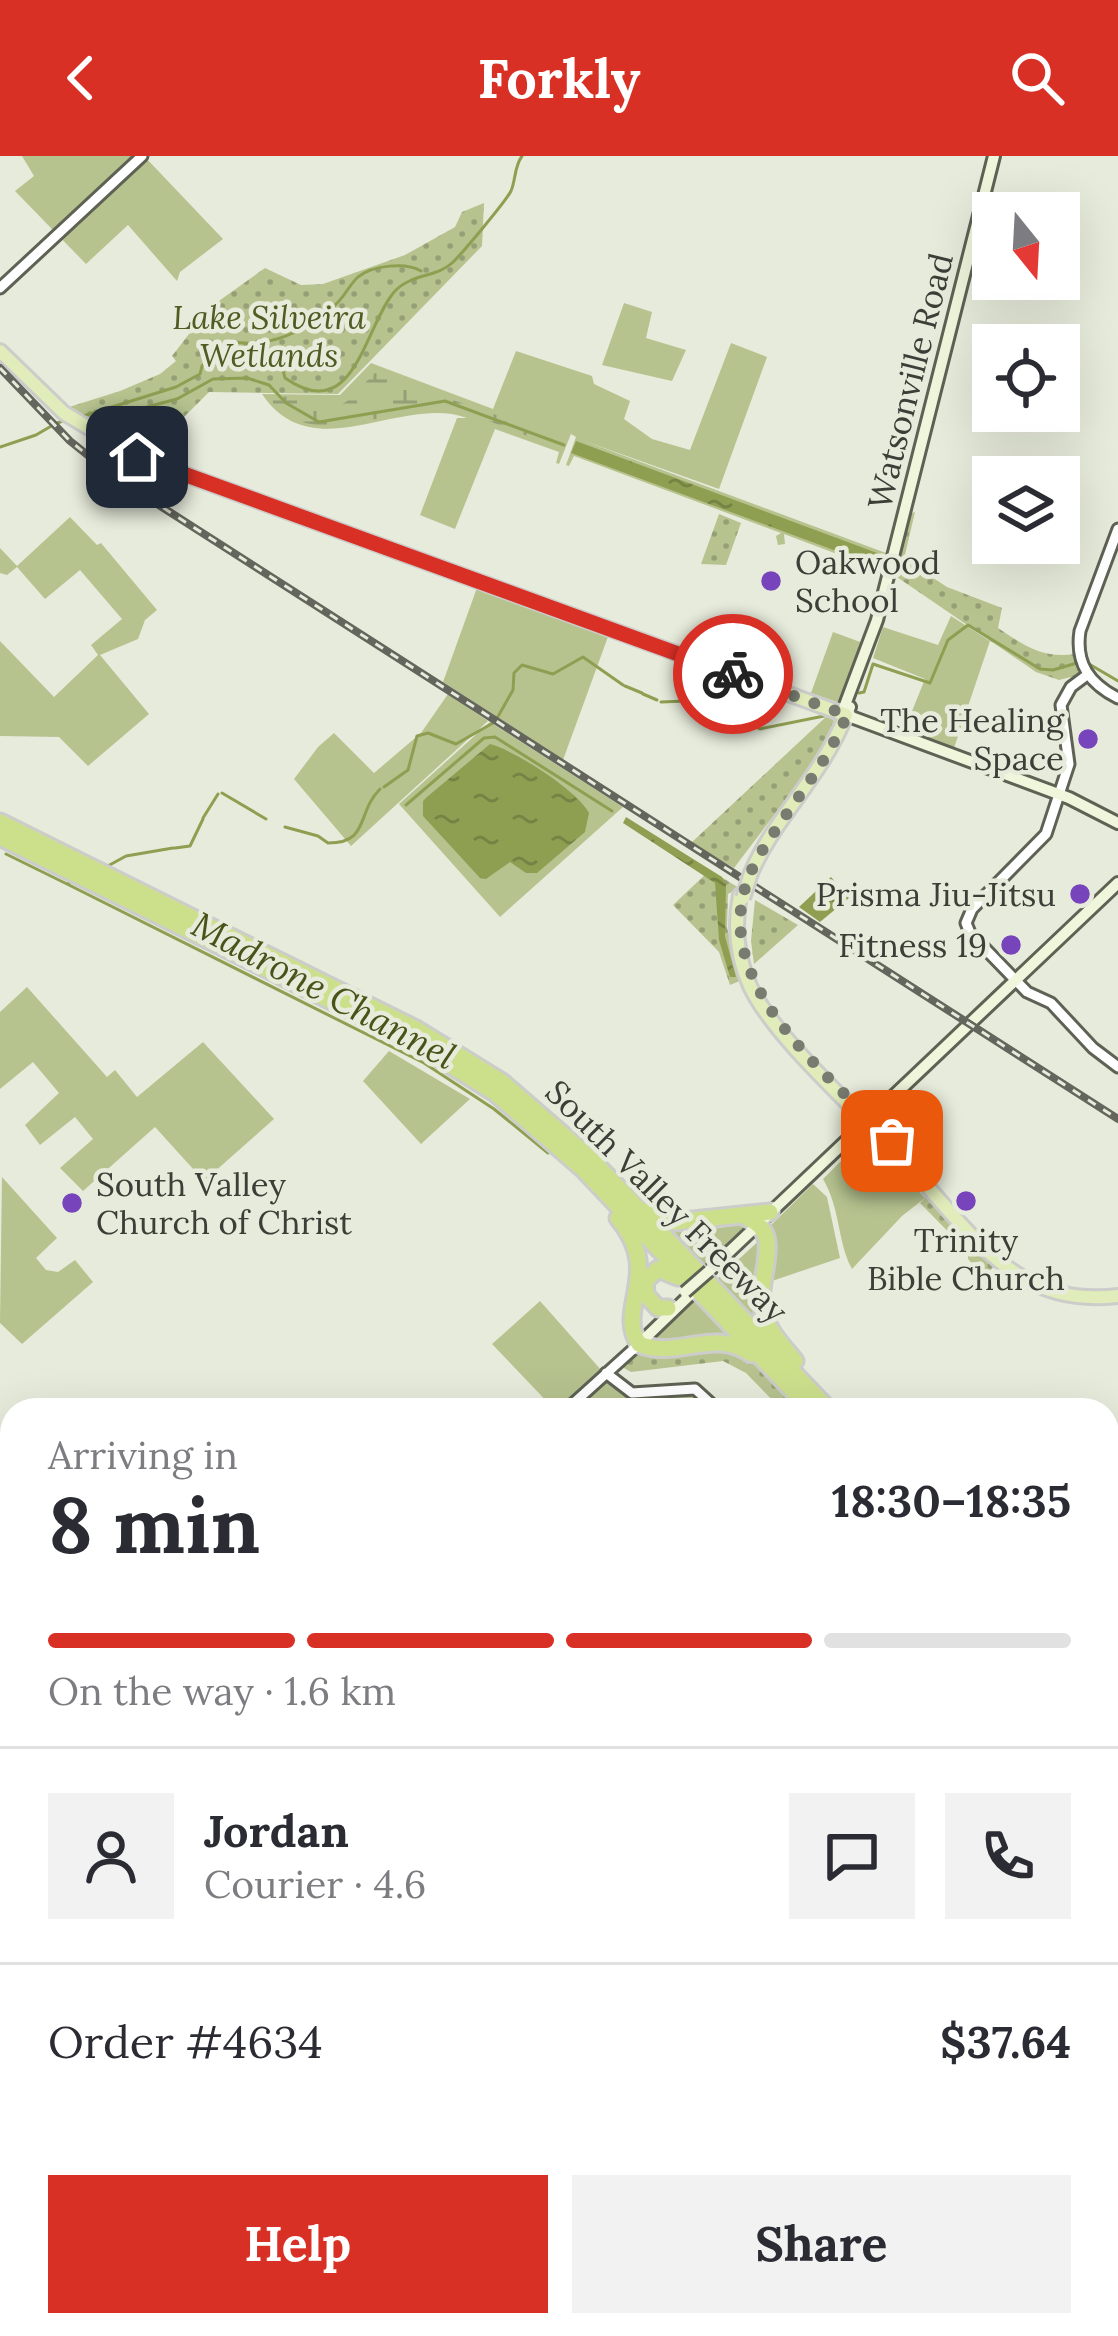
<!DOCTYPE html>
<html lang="en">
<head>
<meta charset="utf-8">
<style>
  :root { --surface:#fff; --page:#f2f2f3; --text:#2b2b33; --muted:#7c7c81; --line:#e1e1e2; --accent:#d93025 }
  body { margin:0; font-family:Lora,serif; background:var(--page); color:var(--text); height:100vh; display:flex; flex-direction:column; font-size:45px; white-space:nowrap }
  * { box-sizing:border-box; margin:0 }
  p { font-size:39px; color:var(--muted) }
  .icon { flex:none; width:66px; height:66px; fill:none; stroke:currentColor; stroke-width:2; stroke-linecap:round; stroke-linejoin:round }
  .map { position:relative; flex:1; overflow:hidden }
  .sheet { position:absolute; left:0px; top:1242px; width:1119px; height:939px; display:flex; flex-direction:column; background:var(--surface); border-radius:36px 36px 0 0; box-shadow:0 12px 48px #0002 }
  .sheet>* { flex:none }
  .needle { width:78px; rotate:162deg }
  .buttons { position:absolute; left:972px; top:36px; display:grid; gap:24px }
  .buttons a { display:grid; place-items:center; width:108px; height:108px; border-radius:0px; background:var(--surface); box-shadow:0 12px 48px #0002; font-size:60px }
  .pin { position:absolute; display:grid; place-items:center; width:102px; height:102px; color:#fff; margin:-51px; border-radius:24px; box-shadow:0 6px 18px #0006 }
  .courier { position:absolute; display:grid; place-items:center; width:120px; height:120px; margin:-60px; border:9px solid #d93025; border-radius:50%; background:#fff; color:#222; box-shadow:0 3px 15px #0007 }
  .summary em { font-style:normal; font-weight:700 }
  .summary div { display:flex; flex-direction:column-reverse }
  .summary { display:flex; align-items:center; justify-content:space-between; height:204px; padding:0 48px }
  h1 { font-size:78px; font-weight:700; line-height:90px }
  .bar { display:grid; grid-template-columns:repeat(4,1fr); gap:18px 12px; align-content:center; height:144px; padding:0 48px }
  .bar i { height:15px; border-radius:9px; background:var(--line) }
  .bar .on { background:var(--accent) }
  .bar p { grid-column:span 4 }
  .line { display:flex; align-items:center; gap:30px; padding:0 48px; border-top:3px solid var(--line) }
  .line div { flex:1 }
  .round { display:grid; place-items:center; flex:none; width:126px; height:126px; border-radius:0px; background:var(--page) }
  .cta { display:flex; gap:24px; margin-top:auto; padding:24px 48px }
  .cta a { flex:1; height:138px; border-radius:0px; background:var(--accent); color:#fff; font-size:48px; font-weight:700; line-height:138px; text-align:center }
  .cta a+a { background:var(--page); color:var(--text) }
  header { display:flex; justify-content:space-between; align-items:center; height:156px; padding:0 48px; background:var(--accent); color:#fff; font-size:54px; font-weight:700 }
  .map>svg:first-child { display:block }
  .grass { fill:#b6c38f }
  .wetland { fill:url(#wetland-marsh) }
  .park { fill:url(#park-dots) }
  .water { fill:url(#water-ripples) }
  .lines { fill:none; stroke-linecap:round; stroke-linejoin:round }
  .stream { stroke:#8e9f51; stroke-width:3 }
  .tertiary-casing { stroke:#5e6254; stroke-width:15 }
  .secondary-casing { stroke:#5e6254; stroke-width:16 }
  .primary-casing { stroke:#cccdcb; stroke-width:18 }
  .motorway-casing { stroke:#cccdcb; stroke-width:21 }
  .tertiary { stroke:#fff; stroke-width:9 }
  .secondary { stroke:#f0f6dc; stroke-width:10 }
  .primary { stroke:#e0ecba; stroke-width:12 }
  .motorway { stroke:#cce08c; stroke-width:15 }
  .rail-casing { stroke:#64665d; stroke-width:8 }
  .rail { stroke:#e7ebdb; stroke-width:3; stroke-dasharray:9; stroke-linecap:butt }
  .secondary-bridge-casing { stroke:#5e6254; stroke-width:16; stroke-linecap:butt }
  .primary-bridge-casing { stroke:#cccdcb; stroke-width:18; stroke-linecap:butt }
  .secondary-bridge { stroke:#f0f6dc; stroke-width:10 }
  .primary-bridge { stroke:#e0ecba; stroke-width:12 }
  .done { stroke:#787b70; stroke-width:12; stroke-dasharray:0 21.6 }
  .route { stroke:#d93025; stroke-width:15 }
  .poi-dot { fill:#7744bc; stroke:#e7ebdb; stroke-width:4.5 }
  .labels { text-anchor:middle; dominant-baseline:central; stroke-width:9; stroke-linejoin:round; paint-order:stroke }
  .park-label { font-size:33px; font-style:italic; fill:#505c23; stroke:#e7ebdb }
  .street-label { font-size:33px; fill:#3c3e37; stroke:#e7ebdb }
  .poi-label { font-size:33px; fill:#3c3e37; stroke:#e7ebdb; text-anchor:end }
  .water-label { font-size:36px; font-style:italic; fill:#48531a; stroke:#e7ebdb }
</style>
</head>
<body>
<header><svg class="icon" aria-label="back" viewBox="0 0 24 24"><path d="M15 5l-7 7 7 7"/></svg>Forkly<svg class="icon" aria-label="search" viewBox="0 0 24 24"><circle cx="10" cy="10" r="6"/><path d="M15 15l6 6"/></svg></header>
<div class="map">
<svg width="1118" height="2180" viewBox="0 0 1118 2180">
  <defs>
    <pattern id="wetland-marsh" width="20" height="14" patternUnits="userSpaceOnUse" patternTransform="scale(3)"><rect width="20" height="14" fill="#b6c38f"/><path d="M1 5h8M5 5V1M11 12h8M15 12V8" fill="none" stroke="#95a076"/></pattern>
    <pattern id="park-dots" width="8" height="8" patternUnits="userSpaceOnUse" patternTransform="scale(3)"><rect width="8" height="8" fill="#b6c38f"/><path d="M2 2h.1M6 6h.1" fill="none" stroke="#95a076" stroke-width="1.8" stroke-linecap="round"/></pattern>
    <pattern id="water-ripples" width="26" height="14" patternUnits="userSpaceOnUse" patternTransform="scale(3)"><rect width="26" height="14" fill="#8e9f51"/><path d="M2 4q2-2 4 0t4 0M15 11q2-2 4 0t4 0" fill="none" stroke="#758344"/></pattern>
  </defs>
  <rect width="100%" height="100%" fill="#e7ebdb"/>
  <path class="grass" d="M 22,0 L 144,0 L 223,83 L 180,116 L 177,125 L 128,69 L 86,108 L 15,35 L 34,20 Z
    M 624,147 L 652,156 L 646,182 L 686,194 L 672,225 L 602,209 Z
    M 731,187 L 767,201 L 719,333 L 579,283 L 886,397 L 890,388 L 893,388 L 883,426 L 880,425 L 882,415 L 784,378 L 785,388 L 778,389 L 776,380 L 781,377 L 574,300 L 569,310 L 566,309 L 576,281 L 571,278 L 559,308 L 556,307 L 559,296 L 495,273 L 455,373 L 420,359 L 457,262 L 467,262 C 401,238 313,314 262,238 L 340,239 L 371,207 L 493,253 L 516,195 L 592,220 L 594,228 L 630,245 L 624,263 L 652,283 L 690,294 Z
    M 70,361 L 97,389 L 101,387 L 157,454 L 145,464 L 138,483 L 100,499 L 149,558 L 88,610 L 59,581 L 0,580 L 0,485 L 54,541 L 98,499 L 91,489 L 122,463 L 80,414 L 45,443 L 17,411 L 7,419 L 0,417 L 0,392 L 17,410 Z
    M 478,429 L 609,478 L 563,604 L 443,526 Z
    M 951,460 L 990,485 L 954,592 L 904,575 L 925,523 L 873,502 L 883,471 L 938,489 Z
    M 833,476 L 863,487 L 842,544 L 837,546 L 811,537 Z
    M 448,538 L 488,565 L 351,690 L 294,623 L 318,591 L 334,577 L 374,617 L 421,577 Z
    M 490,566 L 623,651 L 500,761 L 399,648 Z
    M 27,831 L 107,921 L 115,914 L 137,941 L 203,886 L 274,963 L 204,1025 L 155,971 L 83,1035 L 60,1012 L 93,983 L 75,961 L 40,989 L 25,969 L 59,937 L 33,906 L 0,933 L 0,856 Z
    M 389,895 L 470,943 L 421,988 L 363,925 Z
    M 866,980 L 925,1042 L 902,1060 L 852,1113 C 837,1085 841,1054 823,1023 Z
    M 2,1021 L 57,1082 L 36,1102 L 46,1114 L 58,1116 L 75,1104 L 93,1126 L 22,1188 L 0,1167 Z
    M 813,1028 L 827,1041 L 840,1102 L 766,1127 L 771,1069 Z
    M 747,1068 L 704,1110 L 663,1070 L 698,1075 Z
    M 762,1082 L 756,1123 L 769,1180 L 717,1123 Z
    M 695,1141 L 736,1184 L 650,1185 Z
    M 540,1145 L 602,1215 L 562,1254 L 555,1254 L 492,1188 Z
    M 606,1219 C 646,1264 686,1212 712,1254 L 569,1254 Z
    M 0,2046 L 12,2056 L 12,2141 L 6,2140 L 4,2157 L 0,2156 Z"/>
  <path class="wetland" d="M 375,217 L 566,283 L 563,294 C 528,282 476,255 440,254 C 380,252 312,298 266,240 L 293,241 L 325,256 L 346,246 Z"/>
  <path class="park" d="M 484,47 L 482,90 L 338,238 L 209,236 L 146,299 L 66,252 L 120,235 L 160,218 L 176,205 L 172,200 L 209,152 L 265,112 L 301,129 L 323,128 L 405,99 L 455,71 L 462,56 Z
    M 915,356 L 904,403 L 947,431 L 1002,452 L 998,472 C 1025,490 1042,503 1075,498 L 1079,519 L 1059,524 L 1036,516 L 894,419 L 909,358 Z
    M 719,358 L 741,367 L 726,409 L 701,408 Z
    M 828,559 L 834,565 L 816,604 L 734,712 L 691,687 Z
    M 710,714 L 739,732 L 728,738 L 727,772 L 742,824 L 730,829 L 719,796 L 673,749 Z
    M 755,744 L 798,769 L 754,808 L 751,785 Z
    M 870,977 L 996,1108 L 988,1117 L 980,1109 L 976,1112 L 968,1103 L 968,1096 L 920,1047 L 926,1041 L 867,978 Z
    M 715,1188 L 748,1199 L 800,1254 L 782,1254 L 746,1217 L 723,1205 L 631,1216 L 622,1211 L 640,1194 Z"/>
  <path class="water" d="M 576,285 L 888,401 L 885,413 L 571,297 Z
    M 490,588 C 514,594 578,635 589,657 L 585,676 L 537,717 L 526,717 L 510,706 L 486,723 L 480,722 L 423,660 L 423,645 L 427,641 Z
    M 626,661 L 722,721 L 726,728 L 725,780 L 736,821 L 730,821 L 719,784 L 715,727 L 623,667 Z
    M 831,721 L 849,742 L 820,766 L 799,751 Z"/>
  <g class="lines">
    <path class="stream" d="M 245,188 C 265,192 281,202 285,222 C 355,271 364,170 395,135 C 411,118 437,121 452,107 C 461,99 506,45 511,35 C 516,23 514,11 522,0
      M 95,255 L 124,257 L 177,243 L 213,223 L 247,222 L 269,229 L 286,247 L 319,266 L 445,245 L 564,289
      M 80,261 L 176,231 L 200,218 L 202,210 L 231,185 C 266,194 309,174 334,150 C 344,142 349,129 358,121 C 373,109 406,106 421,115
      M 55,268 L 65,264
      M 0,291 L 36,279 L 53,269
      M 1089,508 L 1118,525
      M 625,530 L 642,537
      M 859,537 L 864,536 L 873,508 L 930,527 L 948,484 L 968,469 L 1040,513 L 1053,514 L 1077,507
      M 643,538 L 657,544
      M 688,545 L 713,541 L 727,545 L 742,563 L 760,573 L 824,560
      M 661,546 L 686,545
      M 496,564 L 513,534 L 514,517 L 522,509 L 553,518 L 583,501 L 623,529
      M 384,631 L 408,614 L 417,580 L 428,577 L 456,588 L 493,567
      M 222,637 L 266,663
      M 406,649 L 484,582 L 495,581 L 612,655
      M 203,662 L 218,638
      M 285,671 L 318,680 L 328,687 C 370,687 356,657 380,633
      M 175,692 L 190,690 L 203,663
      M 6,698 L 67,728 L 72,725
      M 106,711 L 126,700 L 173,692
      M 67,728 L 424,907 L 494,953 L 548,997
      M 0,1350 L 12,1360
      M 0,1387 L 12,1376
      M 0,1429 L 12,1442
      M 0,1529 L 12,1518
      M 0,1982 L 12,1984"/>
    <defs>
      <path id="tertiary" d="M 0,132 L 142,0
        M 1118,373 L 1080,475 C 1075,508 1090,528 1118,542
        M 1087,519 L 1071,531 L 1061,549 L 1069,608 L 1046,678 L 972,753 L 966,767 L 970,777 L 1027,836 L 1051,847 L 1093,892 L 1118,911
        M 606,1217 L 632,1237 L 695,1233 L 718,1254
        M 566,1254 L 639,1188
        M 1107,1735 L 1118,1747
        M 0,1789 L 12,1777"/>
      <path id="secondary" d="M 850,551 L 846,559 L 1069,642 L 1118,667
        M 842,557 L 877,464 L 994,0
        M 709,1115 L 1118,727
        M 639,1188 L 691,1138
        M 1107,1547 L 1118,1537
        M 0,2159 L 12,2163
        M 27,2169 L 57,2180
        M 788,2169 L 808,2180
        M 436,2180 L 447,2169"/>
      <path id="primary" d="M 0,195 L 64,257 L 137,301 L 846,559 C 821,622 776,659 751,717
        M 740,739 C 734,770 737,801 750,830 C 774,882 861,958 903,1003 C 939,1041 975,1092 1020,1120 C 1050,1139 1084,1144 1118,1140"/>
      <path id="motorway" d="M 0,666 L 416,873 L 502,926 L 592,1004 L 829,1254
        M 0,681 L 410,884 L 495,937 L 583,1013 L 811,1254
        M 647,1055 L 674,1066 L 770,1056
        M 618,1062 C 664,1117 615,1152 639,1188 C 677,1204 714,1171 751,1198
        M 747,1062 C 787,1077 754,1124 763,1157 C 769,1176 783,1190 795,1205
        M 668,1152 L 658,1152 L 646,1139 L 645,1125 L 658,1113 L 678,1121
        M 1107,1490 L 1118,1489
        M 1107,1549 L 1118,1561
        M 1107,1568 L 1118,1579
        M 1107,1617 L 1118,1619"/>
    </defs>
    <use href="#tertiary" class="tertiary-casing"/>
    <use href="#secondary" class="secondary-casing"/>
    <use href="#primary" class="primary-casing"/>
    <use href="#motorway" class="motorway-casing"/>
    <use href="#tertiary" class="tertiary"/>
    <use href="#secondary" class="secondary"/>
    <use href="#primary" class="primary"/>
    <use href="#motorway" class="motorway"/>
    <defs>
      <path id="rail" d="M 0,212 L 70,285 L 115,321 L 1118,963"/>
    </defs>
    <use href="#rail" class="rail-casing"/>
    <use href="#rail" class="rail"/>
    <defs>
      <path id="secondary-bridge" d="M 685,1136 L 709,1115"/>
      <path id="primary-bridge" d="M 743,742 L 751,717"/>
    </defs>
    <use href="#secondary-bridge" class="secondary-bridge-casing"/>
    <use href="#primary-bridge" class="primary-bridge-casing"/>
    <use href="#secondary-bridge" class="secondary-bridge"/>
    <use href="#primary-bridge" class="primary-bridge"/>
  </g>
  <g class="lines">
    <path class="done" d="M 733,518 L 847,559 C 825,612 788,651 759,700 C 692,815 821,911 892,985"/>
    <path class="route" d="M 137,301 L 733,518"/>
  </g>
  <g class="poi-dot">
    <circle cx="771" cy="425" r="12"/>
    <circle cx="1088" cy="583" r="12"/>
    <circle cx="1080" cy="738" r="12"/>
    <circle cx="1011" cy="789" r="12"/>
    <circle cx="966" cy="1045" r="12"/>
    <circle cx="72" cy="1047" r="12"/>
  </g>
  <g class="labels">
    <g class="park-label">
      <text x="269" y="161">Lake Silveira<tspan x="269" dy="38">Wetlands</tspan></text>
    </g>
    <g class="street-label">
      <text transform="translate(910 225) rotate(-76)">Watsonville Road</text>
      <text transform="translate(667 1045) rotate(45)">South Valley Freeway</text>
    </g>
    <g class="poi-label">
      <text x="795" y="406" text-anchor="start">Oakwood<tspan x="795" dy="38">School</tspan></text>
      <text x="1064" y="564">The Healing<tspan x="1064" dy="38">Space</tspan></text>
      <text x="1056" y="738">Prisma Jiu-Jitsu</text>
      <text x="987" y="789">Fitness 19</text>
      <text x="96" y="1028" text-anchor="start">South Valley<tspan x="96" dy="38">Church of Christ</tspan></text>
      <text x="966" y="1084" text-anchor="middle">Trinity<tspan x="966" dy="38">Bible Church</tspan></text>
    </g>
    <g class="water-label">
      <text transform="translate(324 834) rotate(28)">Madrone Channel</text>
    </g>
  </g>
</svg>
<div class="buttons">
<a><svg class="needle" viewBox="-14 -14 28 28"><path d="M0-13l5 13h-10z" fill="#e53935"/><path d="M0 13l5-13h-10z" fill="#7c7c81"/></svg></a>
<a><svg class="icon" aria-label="locate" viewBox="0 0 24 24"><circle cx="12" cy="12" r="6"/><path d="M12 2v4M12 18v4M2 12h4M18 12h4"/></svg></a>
<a><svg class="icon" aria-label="layers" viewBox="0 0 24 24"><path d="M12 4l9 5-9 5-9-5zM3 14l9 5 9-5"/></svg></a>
</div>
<div class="pin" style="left:892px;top:985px;background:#ea580c"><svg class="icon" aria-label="bag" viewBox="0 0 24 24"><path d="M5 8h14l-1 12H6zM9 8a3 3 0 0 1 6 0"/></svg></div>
<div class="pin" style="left:137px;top:301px;background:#1f2937"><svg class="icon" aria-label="home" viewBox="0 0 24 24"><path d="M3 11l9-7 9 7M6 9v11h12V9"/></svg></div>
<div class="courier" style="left:733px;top:518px"><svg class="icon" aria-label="bike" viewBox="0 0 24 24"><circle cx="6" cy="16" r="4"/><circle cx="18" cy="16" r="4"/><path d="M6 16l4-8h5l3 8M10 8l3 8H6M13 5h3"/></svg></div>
<section class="sheet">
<div class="summary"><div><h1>8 min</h1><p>Arriving in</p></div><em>18:30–18:35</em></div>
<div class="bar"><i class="on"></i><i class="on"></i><i class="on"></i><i></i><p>On the way · 1.6 km</p></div>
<div class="line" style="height:216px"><a class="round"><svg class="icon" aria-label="person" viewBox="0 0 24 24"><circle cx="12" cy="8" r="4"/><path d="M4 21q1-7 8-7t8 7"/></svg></a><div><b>Jordan</b><p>Courier · 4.6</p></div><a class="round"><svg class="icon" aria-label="chat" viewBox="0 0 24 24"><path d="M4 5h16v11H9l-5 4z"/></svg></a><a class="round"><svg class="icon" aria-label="phone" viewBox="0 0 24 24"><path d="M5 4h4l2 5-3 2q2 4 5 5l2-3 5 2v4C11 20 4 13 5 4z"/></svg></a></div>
<div class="line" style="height:156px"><div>Order #4634</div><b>$37.64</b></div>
<div class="cta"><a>Help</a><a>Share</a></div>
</section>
</div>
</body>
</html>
